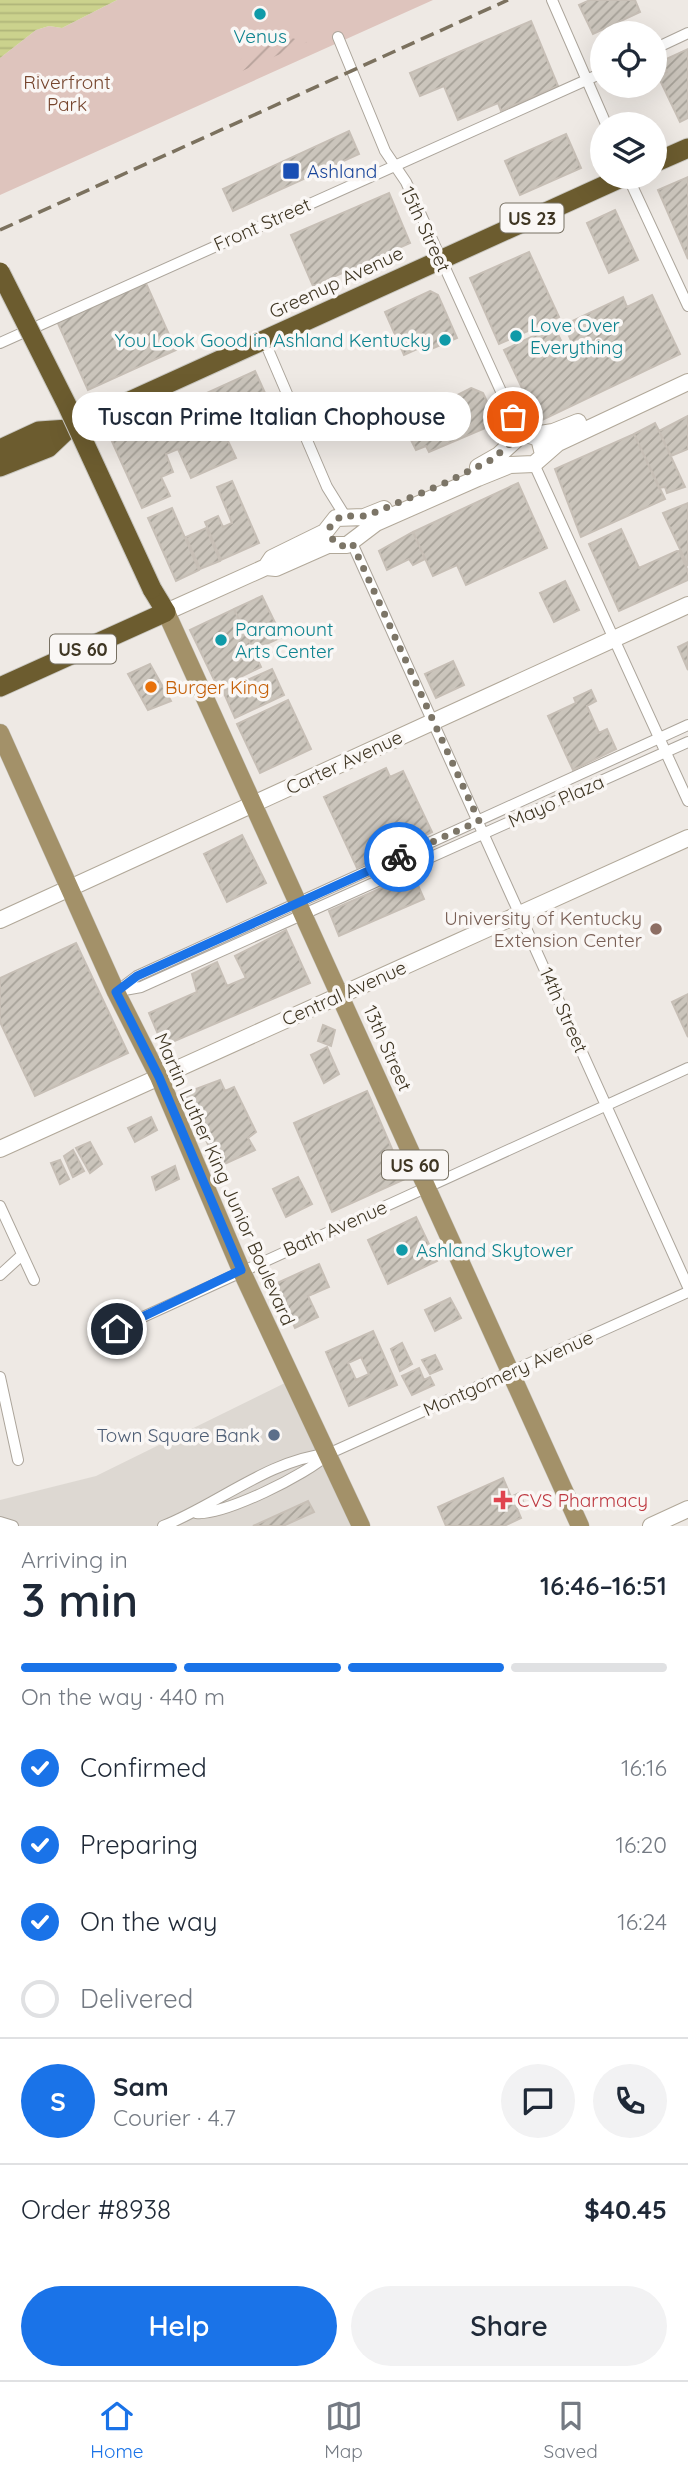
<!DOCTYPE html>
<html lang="en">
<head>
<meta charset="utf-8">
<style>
  :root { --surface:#fff; --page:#f2f2f3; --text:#1f2937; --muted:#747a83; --line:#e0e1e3; --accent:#1a73e8 }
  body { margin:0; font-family:Quicksand,sans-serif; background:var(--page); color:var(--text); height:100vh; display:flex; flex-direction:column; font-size:26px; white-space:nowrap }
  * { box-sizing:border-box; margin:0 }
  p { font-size:23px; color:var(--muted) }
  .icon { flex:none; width:38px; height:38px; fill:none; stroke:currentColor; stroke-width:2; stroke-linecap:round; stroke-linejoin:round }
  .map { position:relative; height:1526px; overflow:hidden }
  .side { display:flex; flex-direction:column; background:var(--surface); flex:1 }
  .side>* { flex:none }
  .controls { position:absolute; left:590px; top:21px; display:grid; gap:14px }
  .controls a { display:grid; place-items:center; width:77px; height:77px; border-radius:50%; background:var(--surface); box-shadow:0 7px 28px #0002; font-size:35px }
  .pin { position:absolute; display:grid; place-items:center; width:60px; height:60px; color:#fff; margin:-30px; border:4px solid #fff; border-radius:50%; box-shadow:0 2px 7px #0007 }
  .courier { position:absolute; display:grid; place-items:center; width:70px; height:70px; margin:-35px; border:5px solid #1a73e8; border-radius:50%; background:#fff; color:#222; box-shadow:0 2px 9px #0007 }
  .bubble { position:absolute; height:49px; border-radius:24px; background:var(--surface); box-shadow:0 7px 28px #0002; font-size:23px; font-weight:600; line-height:49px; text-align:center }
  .summary em { font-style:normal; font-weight:600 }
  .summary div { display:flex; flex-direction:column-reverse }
  .summary { display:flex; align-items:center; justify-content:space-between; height:119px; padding:0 21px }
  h1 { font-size:46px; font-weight:600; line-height:52px }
  .bar { display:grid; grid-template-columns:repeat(4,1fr); gap:10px 7px; align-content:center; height:84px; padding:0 21px }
  .bar i { height:9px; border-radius:5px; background:var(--line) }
  .bar .on { background:var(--accent) }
  .bar p { grid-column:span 4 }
  .line { display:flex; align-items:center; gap:18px; padding:0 21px; border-top:2px solid var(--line) }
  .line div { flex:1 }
  .round { display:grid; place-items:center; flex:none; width:74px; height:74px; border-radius:37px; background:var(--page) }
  ol { padding:0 21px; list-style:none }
  li { display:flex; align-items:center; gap:21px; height:77px }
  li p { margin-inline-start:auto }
  li .icon { padding:7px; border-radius:50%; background:var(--accent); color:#fff; stroke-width:4 }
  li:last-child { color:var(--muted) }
  li i { width:38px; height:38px; border:4px solid var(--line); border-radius:50% }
  .primary-button { display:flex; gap:14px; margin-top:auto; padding:14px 21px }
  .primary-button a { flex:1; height:80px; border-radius:42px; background:var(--accent); color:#fff; font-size:28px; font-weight:600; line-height:80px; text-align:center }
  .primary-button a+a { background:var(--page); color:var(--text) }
  .dock { display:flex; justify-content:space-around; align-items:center; height:98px; border-top:2px solid var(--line); background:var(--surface); font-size:19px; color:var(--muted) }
  .dock a { display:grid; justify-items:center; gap:4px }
  .dock .on { color:var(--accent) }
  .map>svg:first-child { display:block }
  .built { fill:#ddd8d2 }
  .green { fill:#dec4bd }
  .garden { fill:url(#garden-furrows) }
  .water { fill:url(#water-rules) }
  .building { fill:url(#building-hatch); stroke:#c7bfb6; stroke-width:2; fill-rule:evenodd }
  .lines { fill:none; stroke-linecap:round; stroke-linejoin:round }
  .street-casing { stroke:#aca59b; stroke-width:12 }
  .secondary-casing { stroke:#b1a899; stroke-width:18 }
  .primary-casing { stroke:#c9c7c1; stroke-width:19 }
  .highway-casing { stroke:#c9c7c1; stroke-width:21 }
  .street { stroke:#fff; stroke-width:10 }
  .secondary { stroke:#fff; stroke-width:16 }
  .primary { stroke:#a39169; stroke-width:18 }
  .highway { stroke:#6c5c2f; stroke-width:19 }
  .rail { stroke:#7b715e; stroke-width:3.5; stroke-dasharray:14 7; stroke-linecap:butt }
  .highway-bridge-casing { stroke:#c9c7c1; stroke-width:21; stroke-linecap:butt }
  .highway-bridge { stroke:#6c5c2f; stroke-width:19 }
  .done { stroke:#7c7567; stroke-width:7; stroke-dasharray:0 12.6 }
  .route { stroke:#1a73e8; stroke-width:9 }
  .culture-dot { fill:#0f9aa8; stroke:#faf7f5; stroke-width:2.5 }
  .transit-dot { fill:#1a4fb4; stroke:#faf7f5; stroke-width:2.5 }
  .food-dot { fill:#e8710a; stroke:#faf7f5; stroke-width:2.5 }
  .education-dot { fill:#8d6e63; stroke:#faf7f5; stroke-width:2.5 }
  .service-dot { fill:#5c6f8a; stroke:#faf7f5; stroke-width:2.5 }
  .health-dot { fill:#e0444e; stroke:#faf7f5; stroke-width:2.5 }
  .labels { text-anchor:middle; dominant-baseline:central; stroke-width:7; stroke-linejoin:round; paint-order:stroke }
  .shield { fill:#faf7f5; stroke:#777062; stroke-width:2 }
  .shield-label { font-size:18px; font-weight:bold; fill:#3f3623 }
  .culture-label { font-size:19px; fill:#0d838f; stroke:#faf7f5; text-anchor:start }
  .park-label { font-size:19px; fill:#76452d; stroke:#faf7f5 }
  .transit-label { font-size:19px; fill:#164399; stroke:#faf7f5; text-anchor:start }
  .street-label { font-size:19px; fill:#3f3623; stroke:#faf7f5 }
  .food-label { font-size:19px; fill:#c56008; stroke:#faf7f5; text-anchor:start }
  .education-label { font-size:19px; fill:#785e54; stroke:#faf7f5; text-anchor:end }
  .service-label { font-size:19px; fill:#4e5e75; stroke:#faf7f5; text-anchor:end }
  .health-label { font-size:19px; fill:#be3a42; stroke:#faf7f5; text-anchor:start }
</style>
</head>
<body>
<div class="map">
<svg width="688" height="1526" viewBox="0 0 688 1526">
  <defs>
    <pattern id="garden-furrows" width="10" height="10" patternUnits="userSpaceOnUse" patternTransform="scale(1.75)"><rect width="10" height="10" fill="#dec4bd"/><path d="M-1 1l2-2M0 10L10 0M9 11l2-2" fill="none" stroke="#b5a099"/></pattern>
    <pattern id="water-rules" width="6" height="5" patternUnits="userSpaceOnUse" patternTransform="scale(1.75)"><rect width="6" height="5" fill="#cbd28d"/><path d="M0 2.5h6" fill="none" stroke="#afb579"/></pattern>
    <pattern id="building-hatch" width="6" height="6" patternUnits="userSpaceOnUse" patternTransform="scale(1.75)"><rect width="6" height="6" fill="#cbc5bc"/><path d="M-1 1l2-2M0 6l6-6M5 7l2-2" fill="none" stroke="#a6a198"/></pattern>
  </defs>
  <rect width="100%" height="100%" fill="#eee9e4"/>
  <path class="built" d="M 291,1380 L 360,1526 L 0,1526 L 0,1500 L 96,1476 Z"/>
  <path class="green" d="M 117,0 L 433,0 L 0,195 L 0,58 L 36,30 L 49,26 L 62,28 Z"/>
  <path class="garden" d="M 284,36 L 307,42 L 222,80 L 242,58 Z"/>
  <path class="water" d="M 0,0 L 117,0 L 62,28 L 49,26 L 36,30 L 0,58 Z"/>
  <path class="building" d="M 590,0 L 635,0 L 640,12 L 593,34 L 579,5 Z
    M 531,21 L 558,86 L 501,111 L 498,103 L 458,120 L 444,86 L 420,96 L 410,73 Z
    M 688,49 L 688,118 L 680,122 L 658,76 L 667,72 L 662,61 Z
    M 349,131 L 359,154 L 233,211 L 223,189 Z
    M 566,134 L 581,168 L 520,195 L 505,161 Z
    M 688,177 L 688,259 L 658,190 Z
    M 389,193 L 410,243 L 313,286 L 291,235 Z
    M 615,210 L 638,260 L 609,273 L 587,223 Z
    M 529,252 L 559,317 L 499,344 L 470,278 Z
    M 144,279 L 176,350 L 88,390 L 56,319 Z
    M 430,291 L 438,295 L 457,338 L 429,350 L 426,345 L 404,355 L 385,312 Z
    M 652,295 L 680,354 L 538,422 L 504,350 L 554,326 L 567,353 L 575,349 L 564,325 L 623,297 L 627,307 Z
    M 255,371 L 276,417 L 227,439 L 236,458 L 191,478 L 178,449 L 166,454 L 173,472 L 161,477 L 170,496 L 142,508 L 110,437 Z
    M 471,388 L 483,393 L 497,423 L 429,452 L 426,446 L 416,450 L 405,428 L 415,424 L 412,418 Z
    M 688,416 L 688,449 L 671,456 L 659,431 Z
    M 655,423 L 659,431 L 685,487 L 667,493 L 665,487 L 659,488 L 634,434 Z
    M 634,434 L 665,499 L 581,537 L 555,469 Z
    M 232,481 L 259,543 L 221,560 L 205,522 L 218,516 L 223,527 L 232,523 L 217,487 Z
    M 518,483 L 547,548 L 466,585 L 457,565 L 433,576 L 413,532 Z
    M 688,503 L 688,566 L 663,513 Z
    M 172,508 L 199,570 L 176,581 L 148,518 Z
    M 206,528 L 220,561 L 200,569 L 186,537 Z
    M 621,529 L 639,568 L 679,550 L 688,571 L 688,580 L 619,611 L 589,544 Z
    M 413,532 L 425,559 L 413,565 L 409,559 L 387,570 L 379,551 Z
    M 565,581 L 579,610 L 554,622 L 540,593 Z
    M 262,596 L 282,637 L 253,650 L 234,609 Z
    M 234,609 L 261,667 L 218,688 L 190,630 Z
    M 688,642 L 688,670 L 678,647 Z
    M 453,661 L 464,685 L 436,698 L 425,674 Z
    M 150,664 L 171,701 L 148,710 L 128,674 Z
    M 272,669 L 284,695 L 235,718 L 223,691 Z
    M 591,690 L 596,701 L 587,706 L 599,733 L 607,729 L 616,749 L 573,770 L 548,716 L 576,703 L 574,698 Z
    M 288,700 L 311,749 L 260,773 L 237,724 Z
    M 386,768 L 390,777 L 403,771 L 432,832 L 357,868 L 324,797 Z
    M 242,835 L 266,883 L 227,902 L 204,854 Z
    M 413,874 L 424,899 L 339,936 L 329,911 Z
    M 286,930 L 310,983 L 163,1046 L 149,1013 L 197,992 L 192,974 L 217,962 L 227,986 L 246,978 L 235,956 Z
    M 76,943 L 128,1053 L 35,1096 L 0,1022 L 0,978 Z
    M 688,994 L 688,1037 L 672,1002 Z
    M 323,1025 L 335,1030 L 331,1046 L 318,1041 Z
    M 327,1047 L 339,1074 L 324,1083 L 311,1055 Z
    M 220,1080 L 225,1091 L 234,1087 L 256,1132 L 248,1138 L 255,1150 L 218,1167 L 185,1093 Z
    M 367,1091 L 405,1179 L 332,1212 L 294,1123 Z
    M 151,1117 L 157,1130 L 135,1142 L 128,1128 Z
    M 90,1142 L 102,1164 L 90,1173 L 76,1148 Z
    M 73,1150 L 84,1171 L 73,1177 L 64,1156 Z
    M 60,1160 L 69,1179 L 60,1184 L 51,1163 Z
    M 175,1166 L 179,1179 L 156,1190 L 152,1177 Z
    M 298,1177 L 312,1204 L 286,1217 L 273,1189 Z
    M 416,1217 L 437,1261 L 388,1284 L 368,1240 Z
    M 319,1264 L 329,1287 L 308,1296 L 318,1317 L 295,1328 L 275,1284 Z
    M 450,1298 L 461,1318 L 435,1331 L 425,1310 Z
    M 373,1331 L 397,1385 L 349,1406 L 326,1352 ZM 361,1357 L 369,1374 L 356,1380 L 348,1363 Z
    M 402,1343 L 412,1364 L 400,1371 L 391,1349 Z
    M 435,1355 L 442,1369 L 430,1374 L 422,1360 Z
    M 419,1368 L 424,1380 L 430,1377 L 434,1385 L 412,1395 L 402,1376 Z
    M 503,1478 L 511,1497 L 519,1493 L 523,1501 L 515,1504 L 521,1518 L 504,1526 L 446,1526 L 438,1507 Z
    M 308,1501 L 314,1512 L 283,1526 L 253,1526 Z"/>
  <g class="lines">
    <defs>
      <path id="street" d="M 552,0 L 606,124
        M 338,37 L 385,151 L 406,182 L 514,420 L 529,433
        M 654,49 L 688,33
        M 628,177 L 688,306
        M 264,340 L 327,487 L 345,516
        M 0,343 L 602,73
        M 534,464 L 688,801
        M 352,543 L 688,1287
        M 119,991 L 141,987 L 688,742
        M 116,992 L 137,976 L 688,725
        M 0,1206 L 34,1280
        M 0,1275 L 22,1255
        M 97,1338 L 688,1068
        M 0,1377 L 18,1460
        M 196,1513 C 223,1516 308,1474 328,1454
        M 0,1522 L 13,1526
        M 163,1526 C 215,1506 270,1459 328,1454 L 688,1292"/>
      <path id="secondary" d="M 534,435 L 553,432 L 578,422
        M 478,467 L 499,455 L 523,433 L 539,438 L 543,454
        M 266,567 L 272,558 L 325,532 L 336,518 L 364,517 L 384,509
        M 166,612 L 266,567 L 276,568 L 328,545 L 347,545 L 376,523 L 478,478 L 510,465 L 534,464 L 558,443 L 688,382
        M 0,920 L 688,605
        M 0,1149 L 688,838
        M 651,1526 L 688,1509"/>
      <path id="primary" d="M 166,612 L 580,1526
        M 0,733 L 116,992 L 159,1077 L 241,1270 L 361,1526"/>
      <path id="highway" d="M 654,163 L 688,148
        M 0,449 L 39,431 L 68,429
        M 0,467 L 48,448 L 68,429 L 623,177
        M 0,687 L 166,612 L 152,589"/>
    </defs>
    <use href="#street" class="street-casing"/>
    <use href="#secondary" class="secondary-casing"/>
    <use href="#primary" class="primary-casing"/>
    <use href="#highway" class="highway-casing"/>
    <use href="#street" class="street"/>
    <use href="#secondary" class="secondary"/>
    <use href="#primary" class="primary"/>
    <use href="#highway" class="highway"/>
    <path class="rail" d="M 0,230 L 508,0"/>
    <defs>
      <path id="highway-bridge" d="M 0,272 L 67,405 L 152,589"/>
    </defs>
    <use href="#highway-bridge" class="highway-bridge-casing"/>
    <use href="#highway-bridge" class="highway-bridge"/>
  </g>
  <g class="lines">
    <path class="done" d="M 399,857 L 479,821 L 352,543 L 342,546 L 333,541 L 330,527 L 341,516 L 366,516 L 443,484 L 493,459 L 514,440 L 513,417"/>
    <path class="route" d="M 117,1329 L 241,1270 L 159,1077 L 116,992 L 137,976 L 399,857"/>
  </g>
  <g class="culture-dot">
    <circle cx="260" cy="14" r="7"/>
    <circle cx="516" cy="336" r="7"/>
    <circle cx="445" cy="340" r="7"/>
    <circle cx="221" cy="640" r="7"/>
    <circle cx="402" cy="1250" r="7"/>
  </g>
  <rect class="transit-dot" x="282" y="162" width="18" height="18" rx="3.5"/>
  <circle class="food-dot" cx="151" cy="687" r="7"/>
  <circle class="education-dot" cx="656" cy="929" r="7"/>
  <circle class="service-dot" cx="274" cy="1435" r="7"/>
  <path class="health-dot" d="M499.5 1489.5h7v7h7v7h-7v7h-7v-7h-7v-7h7z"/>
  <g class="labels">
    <g class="shield">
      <rect x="500.5" y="203.5" width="63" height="29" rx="5"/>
      <rect x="50" y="634.5" width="66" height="29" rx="5"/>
      <rect x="382" y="1150.5" width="66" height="29" rx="5"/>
    </g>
    <g class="shield-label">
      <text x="532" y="218">US 23</text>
      <text x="83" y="649">US 60</text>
      <text x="415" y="1165">US 60</text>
    </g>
    <g class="culture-label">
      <text x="260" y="36" text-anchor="middle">Venus</text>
      <text x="530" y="325">Love Over<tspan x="530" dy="22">Everything</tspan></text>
      <text x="431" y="340" text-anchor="end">You Look Good in Ashland Kentucky</text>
      <text x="235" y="629">Paramount<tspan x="235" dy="22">Arts Center</tspan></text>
      <text x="416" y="1250">Ashland Skytower</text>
    </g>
    <g class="park-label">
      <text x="67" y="82">Riverfront<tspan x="67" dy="22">Park</tspan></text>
    </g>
    <g class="transit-label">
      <text x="307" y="171">Ashland</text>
    </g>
    <g class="street-label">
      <text transform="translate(262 224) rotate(-24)">Front Street</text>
      <text transform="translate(426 229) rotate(65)">15th Street</text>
      <text transform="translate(336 282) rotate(-25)">Greenup Avenue</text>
      <text transform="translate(344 762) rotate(-25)">Carter Avenue</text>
      <text transform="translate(556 801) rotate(-24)">Mayo Plaza</text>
      <text transform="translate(344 993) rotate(-24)">Central Avenue</text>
      <text transform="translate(564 1010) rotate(66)">14th Street</text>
      <text transform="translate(388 1048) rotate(66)">13th Street</text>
      <text transform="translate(225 1179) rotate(66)">Martin Luther King Junior Boulevard</text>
      <text transform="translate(335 1228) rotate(-24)">Bath Avenue</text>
      <text transform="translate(508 1373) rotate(-24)">Montgomery Avenue</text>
    </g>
    <g class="food-label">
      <text x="165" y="687">Burger King</text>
    </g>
    <g class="education-label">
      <text x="642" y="918">University of Kentucky<tspan x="642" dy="22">Extension Center</tspan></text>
    </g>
    <g class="service-label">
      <text x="260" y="1435">Town Square Bank</text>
    </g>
    <g class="health-label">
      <text x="517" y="1500">CVS Pharmacy</text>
    </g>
  </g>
</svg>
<div class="controls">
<a><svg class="icon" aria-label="locate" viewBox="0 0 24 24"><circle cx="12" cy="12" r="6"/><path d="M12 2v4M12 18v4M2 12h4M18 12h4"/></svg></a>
<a><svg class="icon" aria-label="layers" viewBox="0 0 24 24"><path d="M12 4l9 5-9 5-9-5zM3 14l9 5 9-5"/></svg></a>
</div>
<div class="pin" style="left:513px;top:417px;background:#ea580c"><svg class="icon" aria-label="bag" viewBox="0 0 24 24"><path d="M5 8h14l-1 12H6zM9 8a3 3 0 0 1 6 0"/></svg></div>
<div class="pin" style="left:117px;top:1329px;background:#1f2937"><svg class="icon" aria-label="home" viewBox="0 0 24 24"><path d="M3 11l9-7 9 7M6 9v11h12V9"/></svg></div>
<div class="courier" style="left:399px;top:857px"><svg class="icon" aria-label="bike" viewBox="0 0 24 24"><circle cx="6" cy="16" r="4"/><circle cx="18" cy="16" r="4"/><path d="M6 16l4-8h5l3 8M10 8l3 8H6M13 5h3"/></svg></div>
<div class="bubble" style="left:72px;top:392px;width:399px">Tuscan Prime Italian Chophouse</div>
</div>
<section class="side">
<div class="summary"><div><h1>3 min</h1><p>Arriving in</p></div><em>16:46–16:51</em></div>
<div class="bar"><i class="on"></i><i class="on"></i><i class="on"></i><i></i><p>On the way · 440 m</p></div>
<ol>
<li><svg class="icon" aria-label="check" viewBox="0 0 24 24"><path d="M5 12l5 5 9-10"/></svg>Confirmed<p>16:16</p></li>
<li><svg class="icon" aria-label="check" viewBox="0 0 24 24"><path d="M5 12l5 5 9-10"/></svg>Preparing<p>16:20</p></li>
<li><svg class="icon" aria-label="check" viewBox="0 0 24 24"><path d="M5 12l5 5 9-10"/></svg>On the way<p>16:24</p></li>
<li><i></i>Delivered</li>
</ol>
<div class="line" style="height:126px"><b class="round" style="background:var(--accent);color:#fff">S</b><div><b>Sam</b><p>Courier · 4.7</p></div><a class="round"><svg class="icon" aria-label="chat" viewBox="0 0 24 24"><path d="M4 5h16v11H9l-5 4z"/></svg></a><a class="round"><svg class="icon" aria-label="phone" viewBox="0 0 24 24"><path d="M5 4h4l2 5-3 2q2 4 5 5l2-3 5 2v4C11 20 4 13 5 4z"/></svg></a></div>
<div class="line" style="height:91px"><div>Order #8938</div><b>$40.45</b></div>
<div class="primary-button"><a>Help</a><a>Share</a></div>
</section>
<nav class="dock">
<a class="on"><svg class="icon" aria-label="home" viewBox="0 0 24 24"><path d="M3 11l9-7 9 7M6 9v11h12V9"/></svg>Home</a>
<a><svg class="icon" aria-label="map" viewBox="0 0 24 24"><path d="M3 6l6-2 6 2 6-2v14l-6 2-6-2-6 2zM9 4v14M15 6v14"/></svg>Map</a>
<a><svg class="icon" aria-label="saved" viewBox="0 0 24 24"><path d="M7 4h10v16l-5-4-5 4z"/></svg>Saved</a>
</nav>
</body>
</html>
